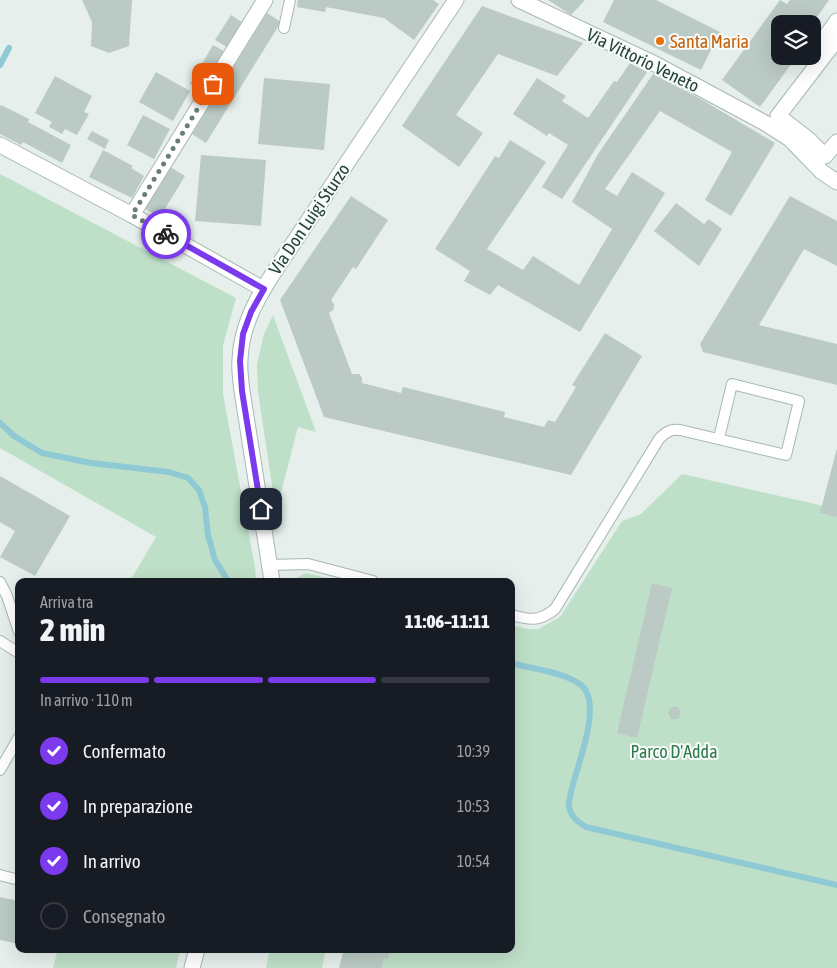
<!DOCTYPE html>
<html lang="it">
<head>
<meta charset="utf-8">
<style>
  :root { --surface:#171b24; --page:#20242c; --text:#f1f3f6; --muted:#9ea1a6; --line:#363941; --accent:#7c3aed }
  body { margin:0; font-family:"Asap Condensed",sans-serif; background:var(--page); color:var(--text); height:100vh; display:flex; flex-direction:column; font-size:19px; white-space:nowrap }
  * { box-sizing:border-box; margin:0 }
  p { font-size:16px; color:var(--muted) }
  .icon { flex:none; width:28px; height:28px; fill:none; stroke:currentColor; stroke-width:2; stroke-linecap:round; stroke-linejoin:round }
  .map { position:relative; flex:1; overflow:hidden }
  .panel { position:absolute; left:15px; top:578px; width:500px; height:375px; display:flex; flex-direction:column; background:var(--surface); border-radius:10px; box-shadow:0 5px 20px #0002 }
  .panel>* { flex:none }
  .buttons { position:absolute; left:771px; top:15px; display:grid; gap:10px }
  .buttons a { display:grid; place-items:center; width:50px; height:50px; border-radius:10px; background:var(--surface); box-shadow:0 5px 20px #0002; font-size:25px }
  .pin { position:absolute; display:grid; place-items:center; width:42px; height:42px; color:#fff; margin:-21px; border-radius:10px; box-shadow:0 2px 8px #0006 }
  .courier { position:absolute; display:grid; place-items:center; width:50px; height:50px; margin:-25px; border:4px solid #7c3aed; border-radius:50%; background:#fff; color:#222; box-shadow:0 1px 6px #0007 }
  .summary em { font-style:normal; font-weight:800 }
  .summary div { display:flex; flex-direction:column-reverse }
  .summary { display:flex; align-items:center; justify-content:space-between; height:85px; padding:0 25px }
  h1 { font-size:32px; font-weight:800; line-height:38px }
  .bar { display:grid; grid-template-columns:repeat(4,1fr); gap:8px 5px; align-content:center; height:60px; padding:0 25px }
  .bar i { height:6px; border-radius:4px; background:var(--line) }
  .bar .active { background:var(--accent) }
  .bar p { grid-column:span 4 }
  ol { padding:0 25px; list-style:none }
  li { display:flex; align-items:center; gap:15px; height:55px }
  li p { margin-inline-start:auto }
  li .icon { padding:5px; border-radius:50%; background:var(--accent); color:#fff; stroke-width:4 }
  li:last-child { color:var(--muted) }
  li i { width:28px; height:28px; border:2px solid var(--line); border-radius:50% }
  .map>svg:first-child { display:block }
  .green { fill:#bfe0c8 }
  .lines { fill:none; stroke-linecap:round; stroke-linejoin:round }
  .stream { stroke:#8ec9d4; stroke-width:6 }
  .building { fill:#bbcac4 }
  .lane-casing { stroke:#a8b8b2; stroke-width:12 }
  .street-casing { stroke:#a8b8b2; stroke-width:17 }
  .lane { stroke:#fff; stroke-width:10 }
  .street { stroke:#fff; stroke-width:15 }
  .done { stroke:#687f78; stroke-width:5; stroke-dasharray:0 9 }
  .route { stroke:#7c3aed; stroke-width:6 }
  .food-dot { fill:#e8710a; stroke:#f7fbf9; stroke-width:2 }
  .labels { text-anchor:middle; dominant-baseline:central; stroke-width:4; stroke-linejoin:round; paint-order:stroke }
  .food-label { font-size:18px; fill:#c56008; stroke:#f7fbf9; text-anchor:start }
  .street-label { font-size:18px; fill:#24423a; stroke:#f7fbf9 }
  .park-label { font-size:18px; fill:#2d7a4b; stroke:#f7fbf9 }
</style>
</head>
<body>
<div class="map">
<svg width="837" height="968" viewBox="0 0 837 968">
  <rect width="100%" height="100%" fill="#e6efeb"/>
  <path class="green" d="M 0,174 L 236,298 L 223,345 L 223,394 L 255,567 L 256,581 L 130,581 L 156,537 L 0,448 Z
    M 273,315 L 316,432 L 298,427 L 276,512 L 258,392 L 257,364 L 264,334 Z
    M 682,474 L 837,509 L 837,968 L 382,968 L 384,958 L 388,958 L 390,949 L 511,949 L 511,625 L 528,629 L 538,629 L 560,617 L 622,521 L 641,514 Z
    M 306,573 L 339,581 L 290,581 Z
    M 58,949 L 180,949 L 176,968 L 53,968 Z
    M 270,949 L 326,949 L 322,968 L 266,968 Z"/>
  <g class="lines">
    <path class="stream" d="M 0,65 L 9,48
      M 0,423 L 14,436 L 42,453 L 91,463 L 169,472 L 188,478 L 199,490 L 205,507 L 208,535 L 215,560 L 228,581
      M 511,663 C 533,669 564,672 581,685 C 604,703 576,768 571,792 C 570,797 568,803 569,807 C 571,817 578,822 586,827 L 837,885"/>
  </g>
  <path class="building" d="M 82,0 L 132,0 L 129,46 L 109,53 L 91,46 L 92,22 Z
    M 298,0 L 433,0 L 439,4 L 414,40 L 384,18 L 326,7 L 325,12 L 297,7 Z
    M 548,0 L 585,0 L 571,15 Z
    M 614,0 L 656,0 L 720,32 L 701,70 L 603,22 Z
    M 780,0 L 787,4 L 790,0 L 829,0 L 812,24 L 780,24 L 780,56 L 797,56 L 760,107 L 722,80 Z
    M 482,6 L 583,43 L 557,76 L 498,54 L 456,115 L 483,133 L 459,167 L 402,126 Z
    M 267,13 L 281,22 L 206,143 L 192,134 Z
    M 231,15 L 245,24 L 230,49 L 215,40 Z
    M 213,45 L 227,53 L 204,90 L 190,84 Z
    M 630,63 L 647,72 L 562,199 L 542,187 L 568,145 L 549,133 L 547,136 L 513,114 L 537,78 L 566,96 L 562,101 L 588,118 L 614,81 L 617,82 Z
    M 156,72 L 190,91 L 173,121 L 139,102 Z
    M 653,74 L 699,98 L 775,143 L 731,216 L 705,200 L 732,152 L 660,111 L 605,189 L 617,196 L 632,172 L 665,193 L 580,332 L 498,285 L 490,295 L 464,281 L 470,271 L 435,249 L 495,156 L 499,158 L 510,140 L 546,162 L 487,249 L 523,270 L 533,256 L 579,285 L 612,229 L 572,202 L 598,154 Z
    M 55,76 L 92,96 L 84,112 L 89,114 L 77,135 L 65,129 L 62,134 L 49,127 L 52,122 L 35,113 Z
    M 264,78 L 330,84 L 324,150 L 258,144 Z
    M 1,105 L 29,119 L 28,122 L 71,145 L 62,163 L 23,142 L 21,145 L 0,134 L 0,106 Z
    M 143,115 L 170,129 L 154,159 L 127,145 Z
    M 92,131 L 109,140 L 105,149 L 87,139 Z
    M 103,150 L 133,166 L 131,168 L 144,176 L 132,198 L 89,177 Z
    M 201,155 L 266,160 L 261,226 L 195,221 Z
    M 170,167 L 185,176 L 160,217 L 145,209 Z
    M 351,196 L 388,220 L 356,269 L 353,267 L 331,300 L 334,304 L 334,307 L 333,310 L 329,313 L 352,374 L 359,374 L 362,378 L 362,383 L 401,393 L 403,387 L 505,412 L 504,417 L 544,427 L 548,420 L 555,422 L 576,387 L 572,385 L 605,333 L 642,356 L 571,475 L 324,417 L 280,300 Z
    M 790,196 L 837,221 L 837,266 L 804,249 L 759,325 L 837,344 L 837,385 L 703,352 L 700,344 Z
    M 676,203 L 704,224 L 709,219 L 722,229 L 699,266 L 654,231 Z
    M 837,448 L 837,517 L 820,513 Z
    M 0,476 L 70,516 L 35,576 L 0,557 L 15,531 L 0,522 Z
    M 652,583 L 672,588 L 637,738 L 617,733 Z
    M 671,707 L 678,707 L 681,713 L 678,719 L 671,719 L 668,713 Z
    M 0,897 L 19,901 L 19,944 L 0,940 Z
    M 344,949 L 390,949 L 388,959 L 384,958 L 382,968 L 339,968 Z"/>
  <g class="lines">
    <defs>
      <path id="lane" d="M 284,28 L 290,0
        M 270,565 L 308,564 L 373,581
        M 0,582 L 7,596 L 19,632
        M 511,615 C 530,620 539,622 555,609 L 659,439 C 666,432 670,429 680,430 L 786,455 L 799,401 L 732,384 L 719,438
        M 0,641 L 19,653
        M 0,770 L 19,737
        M 0,875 L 19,880"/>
      <path id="street" d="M 519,0 L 655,64 L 765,123 L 790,139 L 822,172 L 837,182
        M 837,39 L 778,116 L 808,139 L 825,156 L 837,142
        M 819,46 L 837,21
        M 0,145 L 132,215 L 263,289
        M 132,215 L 265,0
        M 272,581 L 242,391 C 241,381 239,370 240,360 C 241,327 256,300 274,272 L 456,0
        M 192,968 L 197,949"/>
    </defs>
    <use href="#lane" class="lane-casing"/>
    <use href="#street" class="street-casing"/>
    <use href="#lane" class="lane"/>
    <use href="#street" class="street"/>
  </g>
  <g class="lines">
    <path class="done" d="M 166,234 L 132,215 L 213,84"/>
    <path class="route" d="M 166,234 L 264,289 L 251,312 L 243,334 L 240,361 L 242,391 L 261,509"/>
  </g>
  <circle class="food-dot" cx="660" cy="41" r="5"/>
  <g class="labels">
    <g class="food-label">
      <text x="670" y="41">Santa Maria</text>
    </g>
    <g class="street-label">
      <text transform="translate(643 60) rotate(26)">Via Vittorio Veneto</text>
      <text transform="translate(309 219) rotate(-56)">Via Don Luigi Sturzo</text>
    </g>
    <g class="park-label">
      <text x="674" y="751">Parco D'Adda</text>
    </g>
  </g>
</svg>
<div class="buttons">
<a><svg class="icon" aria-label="layers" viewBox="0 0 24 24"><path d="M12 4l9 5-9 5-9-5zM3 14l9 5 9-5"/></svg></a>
</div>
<div class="pin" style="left:213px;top:84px;background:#ea580c"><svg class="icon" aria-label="bag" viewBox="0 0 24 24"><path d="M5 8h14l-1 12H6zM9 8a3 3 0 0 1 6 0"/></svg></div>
<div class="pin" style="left:261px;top:509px;background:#1f2937"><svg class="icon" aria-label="home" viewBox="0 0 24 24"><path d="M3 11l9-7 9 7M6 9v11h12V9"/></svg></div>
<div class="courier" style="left:166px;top:234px"><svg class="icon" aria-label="bike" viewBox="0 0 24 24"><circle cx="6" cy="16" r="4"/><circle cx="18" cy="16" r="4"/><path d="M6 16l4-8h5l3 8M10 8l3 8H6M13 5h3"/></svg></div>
<section class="panel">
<div class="summary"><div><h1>2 min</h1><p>Arriva tra</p></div><em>11:06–11:11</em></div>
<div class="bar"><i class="active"></i><i class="active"></i><i class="active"></i><i></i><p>In arrivo · 110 m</p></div>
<ol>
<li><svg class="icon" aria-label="check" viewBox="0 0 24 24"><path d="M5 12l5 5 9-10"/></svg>Confermato<p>10:39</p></li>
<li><svg class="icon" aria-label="check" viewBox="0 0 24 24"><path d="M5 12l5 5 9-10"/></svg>In preparazione<p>10:53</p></li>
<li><svg class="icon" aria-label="check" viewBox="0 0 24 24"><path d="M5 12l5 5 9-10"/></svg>In arrivo<p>10:54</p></li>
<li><i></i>Consegnato</li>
</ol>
</section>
</div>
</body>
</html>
